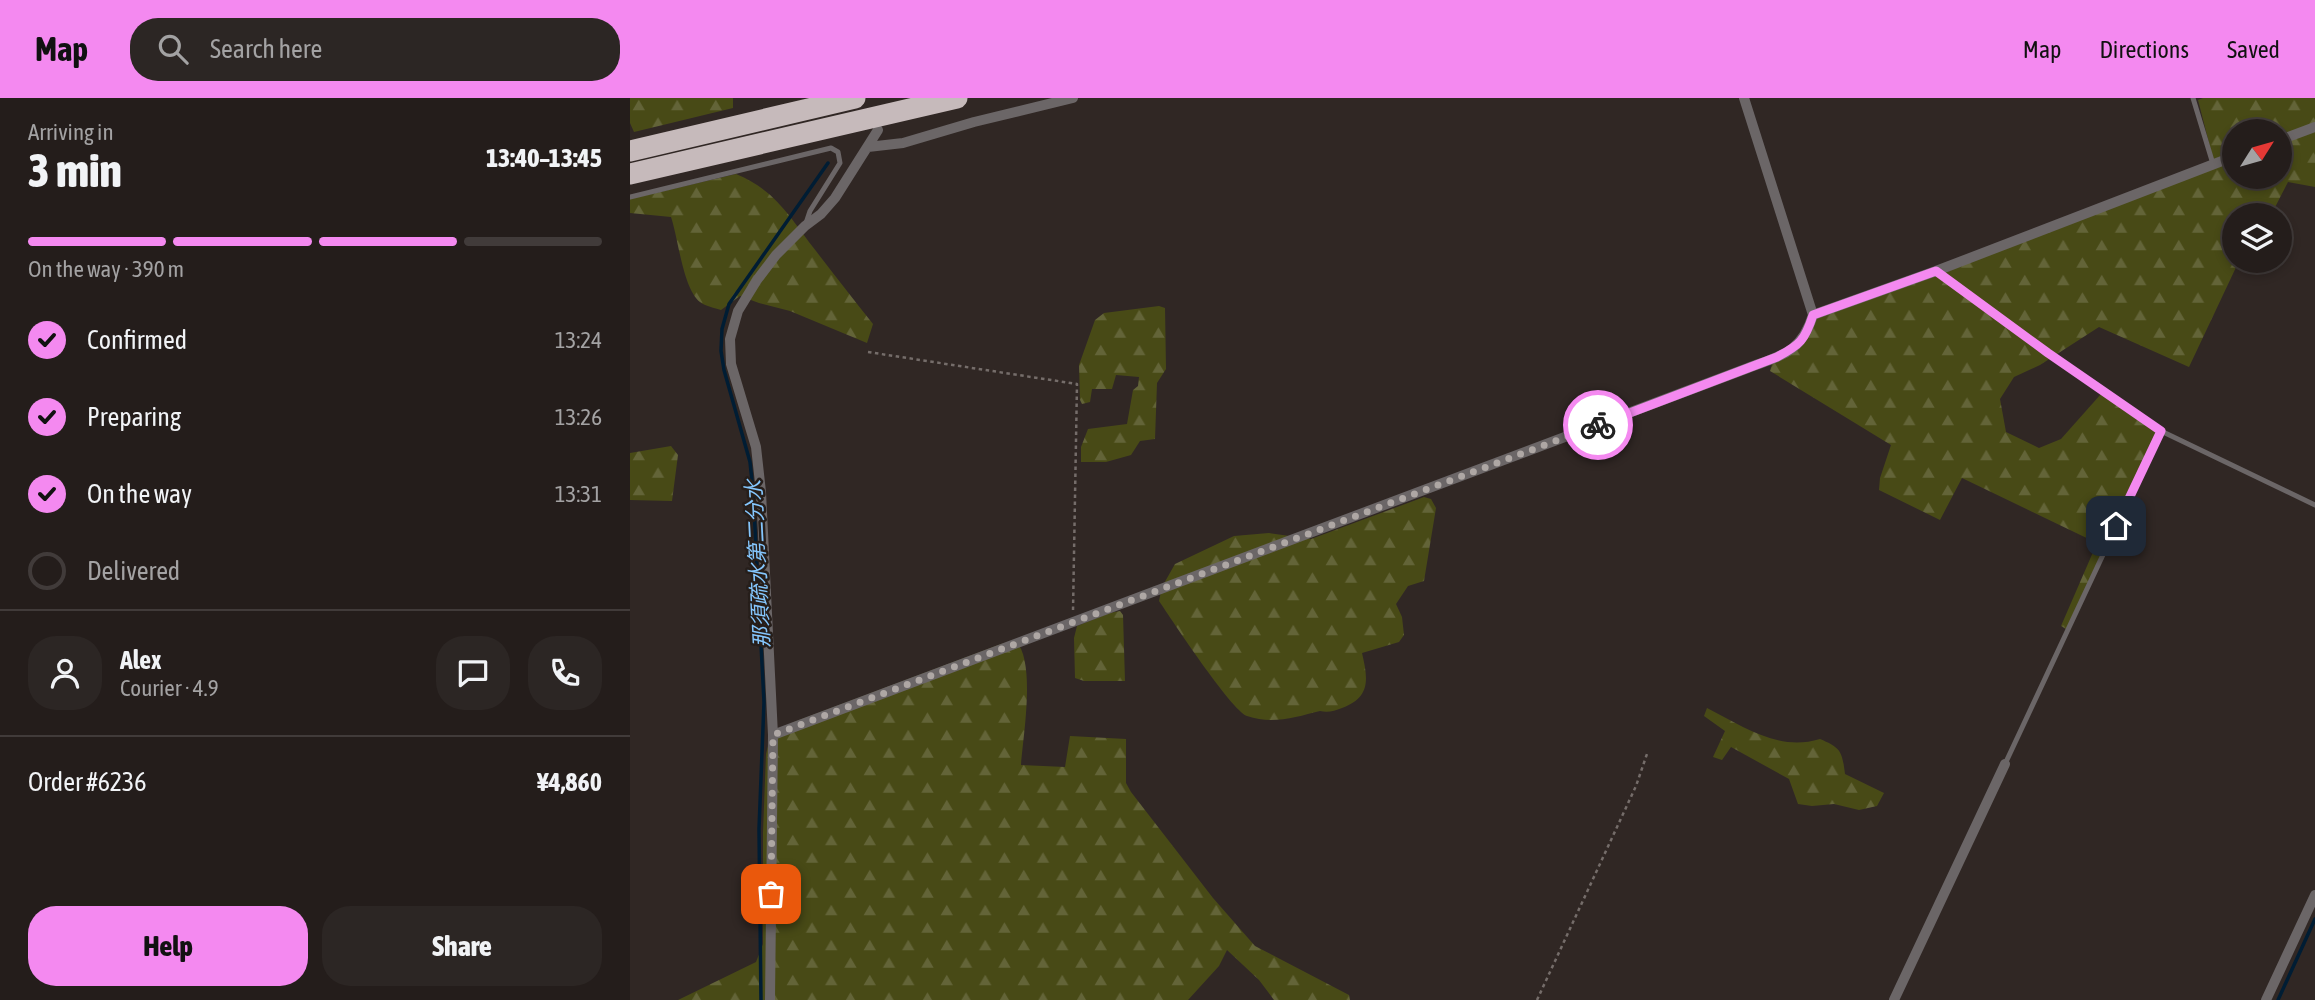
<!DOCTYPE html>
<html lang="en">
<head>
<meta charset="utf-8">
<style>
  :root { --surface:#241d1b; --page:#2c2624; --text:#f1f3f6; --muted:#a3a2a3; --line:#413b3a; --accent:#f489f0 }
  body { margin:0; font-family:"Asap Condensed","Noto Sans JP",sans-serif; background:var(--page); color:var(--text); height:100vh; display:flex; flex-direction:column; font-size:26px; white-space:nowrap }
  * { box-sizing:border-box; margin:0 }
  p { font-size:23px; color:var(--muted) }
  .icon { flex:none; width:38px; height:38px; fill:none; stroke:currentColor; stroke-width:2; stroke-linecap:round; stroke-linejoin:round }
  .map { position:relative; flex:1; overflow:hidden }
  .panel { display:flex; flex-direction:column; background:var(--surface); width:630px }
  .panel>* { flex:none }
  .needle { width:46px; rotate:53deg }
  .tools { position:absolute; left:1592px; top:21px; display:grid; gap:14px }
  .tools a { display:grid; place-items:center; width:70px; height:70px; border-radius:50%; background:var(--surface); box-shadow:0 4px 10px #0003,0 0 0 2px var(--line); font-size:35px }
  .pin { position:absolute; display:grid; place-items:center; width:60px; height:60px; color:#fff; margin:-30px; border-radius:14px; box-shadow:0 4px 10px #0006 }
  .courier { position:absolute; display:grid; place-items:center; width:70px; height:70px; margin:-35px; border:5px solid #f489f0; border-radius:50%; background:#fff; color:#222; box-shadow:0 2px 9px #0007 }
  .overview em { font-style:normal; font-weight:800 }
  .overview div { display:flex; flex-direction:column-reverse }
  .overview { display:flex; align-items:center; justify-content:space-between; height:119px; padding:0 28px }
  h1 { font-size:46px; font-weight:800; line-height:52px }
  .bar { display:grid; grid-template-columns:repeat(4,1fr); gap:10px 7px; align-content:center; height:84px; padding:0 28px }
  .bar i { height:9px; border-radius:5px; background:var(--line) }
  .bar .selected { background:var(--accent) }
  .bar p { grid-column:span 4 }
  .line { display:flex; align-items:center; gap:18px; padding:0 28px; border-top:2px solid var(--line) }
  .line div { flex:1 }
  .round { display:grid; place-items:center; flex:none; width:74px; height:74px; border-radius:28px; background:var(--page) }
  ol { padding:0 28px; list-style:none }
  li { display:flex; align-items:center; gap:21px; height:77px }
  li p { margin-inline-start:auto }
  li .icon { padding:7px; border-radius:50%; background:var(--accent); color:#111; stroke-width:4 }
  li:last-child { color:var(--muted) }
  li i { width:38px; height:38px; border:4px solid var(--line); border-radius:50% }
  .button { display:flex; gap:14px; margin-top:auto; padding:14px 28px }
  .button a { flex:1; height:80px; border-radius:28px; background:var(--accent); color:#111; font-size:28px; font-weight:800; line-height:80px; text-align:center }
  .button a+a { background:var(--page); color:var(--text) }
  header { display:flex; align-items:center; gap:42px; box-sizing:border-box; height:98px; padding:0 35px; background:var(--accent); color:#111 }
  header strong { font-size:33px }
  nav { display:flex; gap:38px; margin-inline-start:auto; font-size:24px }
  .search { width:490px; height:63px; background:var(--page); display:flex; align-items:center; gap:18px; box-sizing:border-box; padding:0 24px; border-radius:28px; color:var(--muted); font-size:26px }
  main { display:flex; flex:1; min-height:0 }
  .map>svg:first-child { display:block }
  .forest { fill:url(#forest-firs); fill-rule:evenodd }
  .lines { fill:none; stroke-linecap:round; stroke-linejoin:round }
  .stream { stroke:#001d34; stroke-width:3.5 }
  .path { stroke:#756d6a; stroke-width:2.5; stroke-dasharray:3.5 3.5; stroke-linecap:butt }
  .service { stroke:#6b6667; stroke-width:5 }
  .minor { stroke:#6b6667; stroke-width:10 }
  .motorway { stroke:#c6babb; stroke-width:21 }
  .done { stroke:#aea7a4; stroke-width:7; stroke-dasharray:0 12.6 }
  .route { stroke:#f489f0; stroke-width:9 }
  .labels { text-anchor:middle; dominant-baseline:central; stroke-width:5; stroke-linejoin:round; paint-order:stroke }
  .water-label { font-size:21px; font-style:italic; fill:#85c7fe; stroke:#261e1a }
</style>
</head>
<body>
<header>
<strong>Map</strong>
<div class="search"><svg class="icon" aria-label="search" viewBox="0 0 24 24"><circle cx="10" cy="10" r="6"/><path d="M15 15l6 6"/></svg>Search here</div>
<nav><a>Map</a><a>Directions</a><a>Saved</a></nav>
</header>
<main>
<section class="panel">
<div class="overview"><div><h1>3 min</h1><p>Arriving in</p></div><em>13:40–13:45</em></div>
<div class="bar"><i class="selected"></i><i class="selected"></i><i class="selected"></i><i></i><p>On the way · 390 m</p></div>
<ol>
<li><svg class="icon" aria-label="check" viewBox="0 0 24 24"><path d="M5 12l5 5 9-10"/></svg>Confirmed<p>13:24</p></li>
<li><svg class="icon" aria-label="check" viewBox="0 0 24 24"><path d="M5 12l5 5 9-10"/></svg>Preparing<p>13:26</p></li>
<li><svg class="icon" aria-label="check" viewBox="0 0 24 24"><path d="M5 12l5 5 9-10"/></svg>On the way<p>13:31</p></li>
<li><i></i>Delivered</li>
</ol>
<div class="line" style="height:126px"><a class="round"><svg class="icon" aria-label="person" viewBox="0 0 24 24"><circle cx="12" cy="8" r="4"/><path d="M4 21q1-7 8-7t8 7"/></svg></a><div><b>Alex</b><p>Courier · 4.9</p></div><a class="round"><svg class="icon" aria-label="chat" viewBox="0 0 24 24"><path d="M4 5h16v11H9l-5 4z"/></svg></a><a class="round"><svg class="icon" aria-label="phone" viewBox="0 0 24 24"><path d="M5 4h4l2 5-3 2q2 4 5 5l2-3 5 2v4C11 20 4 13 5 4z"/></svg></a></div>
<div class="line" style="height:91px"><div>Order #6236</div><b>¥4,860</b></div>
<div class="button"><a>Help</a><a>Share</a></div>
</section>
<div class="map">
<svg width="1685" height="902" viewBox="0 0 1685 902">
  <defs>
    <pattern id="forest-firs" width="22" height="20" patternUnits="userSpaceOnUse" patternTransform="scale(1.75)"><rect width="22" height="20" fill="#484a16"/><path d="M5 1l3.5 6h-7zM16 11l3.5 6h-7z" fill="#636438"/></pattern>
  </defs>
  <rect width="100%" height="100%" fill="#302724"/>
  <path class="forest" d="M 0,0 L 103,0 L 103,10 L 4,34 L 0,25 Z
    M 1573,0 L 1685,0 L 1685,89 L 1658,84 L 1641,117 L 1605,117 L 1605,163 L 1609,163 L 1559,269 L 1469,229 L 1410,267 L 1384,279 L 1370,301 L 1376,334 L 1409,350 L 1431,341 L 1471,296 L 1529,334 L 1436,531 L 1431,528 L 1467,445 L 1332,380 L 1310,422 L 1249,392 L 1250,380 L 1261,347 L 1140,273 L 1143,263 L 1163,253 L 1184,221 L 1585,68 L 1568,2 ZM 1605,33 L 1650,33 L 1650,79 L 1605,79 Z
    M 106,76 C 147,93 160,120 186,153 C 205,178 224,202 243,226 L 237,245 L 160,213 L 129,205 L 110,198 L 91,212 C 85,210 75,208 70,204 C 53,191 48,139 41,119 L 0,115 L 0,101 Z
    M 529,208 L 535,210 L 536,271 L 527,285 L 525,341 L 510,343 L 501,357 L 476,364 L 451,364 L 451,349 L 458,331 L 497,326 L 503,292 L 508,288 L 509,279 L 486,277 L 482,291 L 462,291 L 460,304 L 452,306 L 450,302 L 449,267 L 465,222 L 474,215 Z
    M 41,348 L 48,357 L 42,403 L 0,402 L 0,355 Z
    M 794,399 L 801,401 L 806,410 L 794,483 L 778,488 L 766,506 L 772,519 L 774,537 L 769,544 L 732,555 C 738,581 741,599 712,610 C 704,613 698,615 690,613 C 666,619 642,627 617,618 C 601,612 542,522 529,503 L 532,489 L 545,466 L 604,438 L 639,435 L 681,441 Z
    M 490,513 L 493,517 L 495,583 L 454,583 L 445,580 L 444,540 L 447,528 L 480,515 Z
    M 386,543 C 406,565 393,638 391,667 L 435,669 L 440,638 L 496,641 L 496,685 L 501,694 L 583,800 L 625,848 L 719,897 L 720,902 L 644,902 L 629,882 L 597,852 L 589,868 L 558,902 L 48,902 L 126,864 L 133,846 L 133,735 L 136,656 L 139,644 L 164,624 L 371,546 Z
    M 1077,610 C 1113,628 1148,654 1190,641 C 1211,650 1212,653 1215,676 L 1254,695 L 1247,708 L 1229,712 L 1204,706 L 1182,708 L 1168,706 L 1159,681 L 1101,649 L 1092,662 L 1083,659 L 1095,633 L 1074,618 Z"/>
  <g class="lines">
    <path class="stream" d="M 131,902 L 129,731 L 134,604 L 123,392 L 120,364 L 94,272 L 91,253 L 92,231 L 99,206 L 198,65
      M 1648,902 L 1685,821"/>
    <path class="path" d="M 238,254 L 447,286 L 443,513
      M 907,902 L 1006,688 L 1018,653"/>
    <path class="service" d="M 1563,0 L 1583,66
      M 0,99 L 201,50 L 208,54 L 210,65 L 180,113 L 176,125
      M 1306,173 L 1417,255 L 1531,333 L 1685,407
      M 1375,666 L 1531,333"/>
    <path class="minor" d="M 1650,42 L 1685,29
      M 238,49 L 273,45 L 344,24 L 443,0
      M 1183,217 L 1306,173 L 1605,58
      M 143,637 L 1118,270 C 1152,257 1171,255 1183,217 L 1114,0
      M 140,902 L 143,637 L 131,394 L 126,349 L 101,266 L 100,241 L 108,213 L 127,182 L 146,157 L 175,128 L 191,116 L 205,100 L 248,32
      M 1264,902 L 1375,666
      M 1636,902 L 1685,797"/>
    <path class="motorway" d="M 0,53 L 225,0
      M 0,76 L 327,0"/>
  </g>
  <g class="lines">
    <path class="done" d="M 141,796 L 143,637 L 968,327"/>
    <path class="route" d="M 968,327 L 1147,259 C 1170,247 1175,242 1183,217 L 1306,173 L 1418,255 L 1531,333 L 1486,428"/>
  </g>
  <g class="labels">
    <g class="water-label">
      <text transform="translate(127 466) rotate(-93)">那須疏水第二分水</text>
    </g>
  </g>
</svg>
<div class="tools">
<a><svg class="needle" viewBox="-14 -14 28 28"><path d="M0-13l5 13h-10z" fill="#e53935"/><path d="M0 13l5-13h-10z" fill="#a3a2a3"/></svg></a>
<a><svg class="icon" aria-label="layers" viewBox="0 0 24 24"><path d="M12 4l9 5-9 5-9-5zM3 14l9 5 9-5"/></svg></a>
</div>
<div class="pin" style="left:141px;top:796px;background:#ea580c"><svg class="icon" aria-label="bag" viewBox="0 0 24 24"><path d="M5 8h14l-1 12H6zM9 8a3 3 0 0 1 6 0"/></svg></div>
<div class="pin" style="left:1486px;top:428px;background:#1f2937"><svg class="icon" aria-label="home" viewBox="0 0 24 24"><path d="M3 11l9-7 9 7M6 9v11h12V9"/></svg></div>
<div class="courier" style="left:968px;top:327px"><svg class="icon" aria-label="bike" viewBox="0 0 24 24"><circle cx="6" cy="16" r="4"/><circle cx="18" cy="16" r="4"/><path d="M6 16l4-8h5l3 8M10 8l3 8H6M13 5h3"/></svg></div>
</div>
</main>
</body>
</html>
